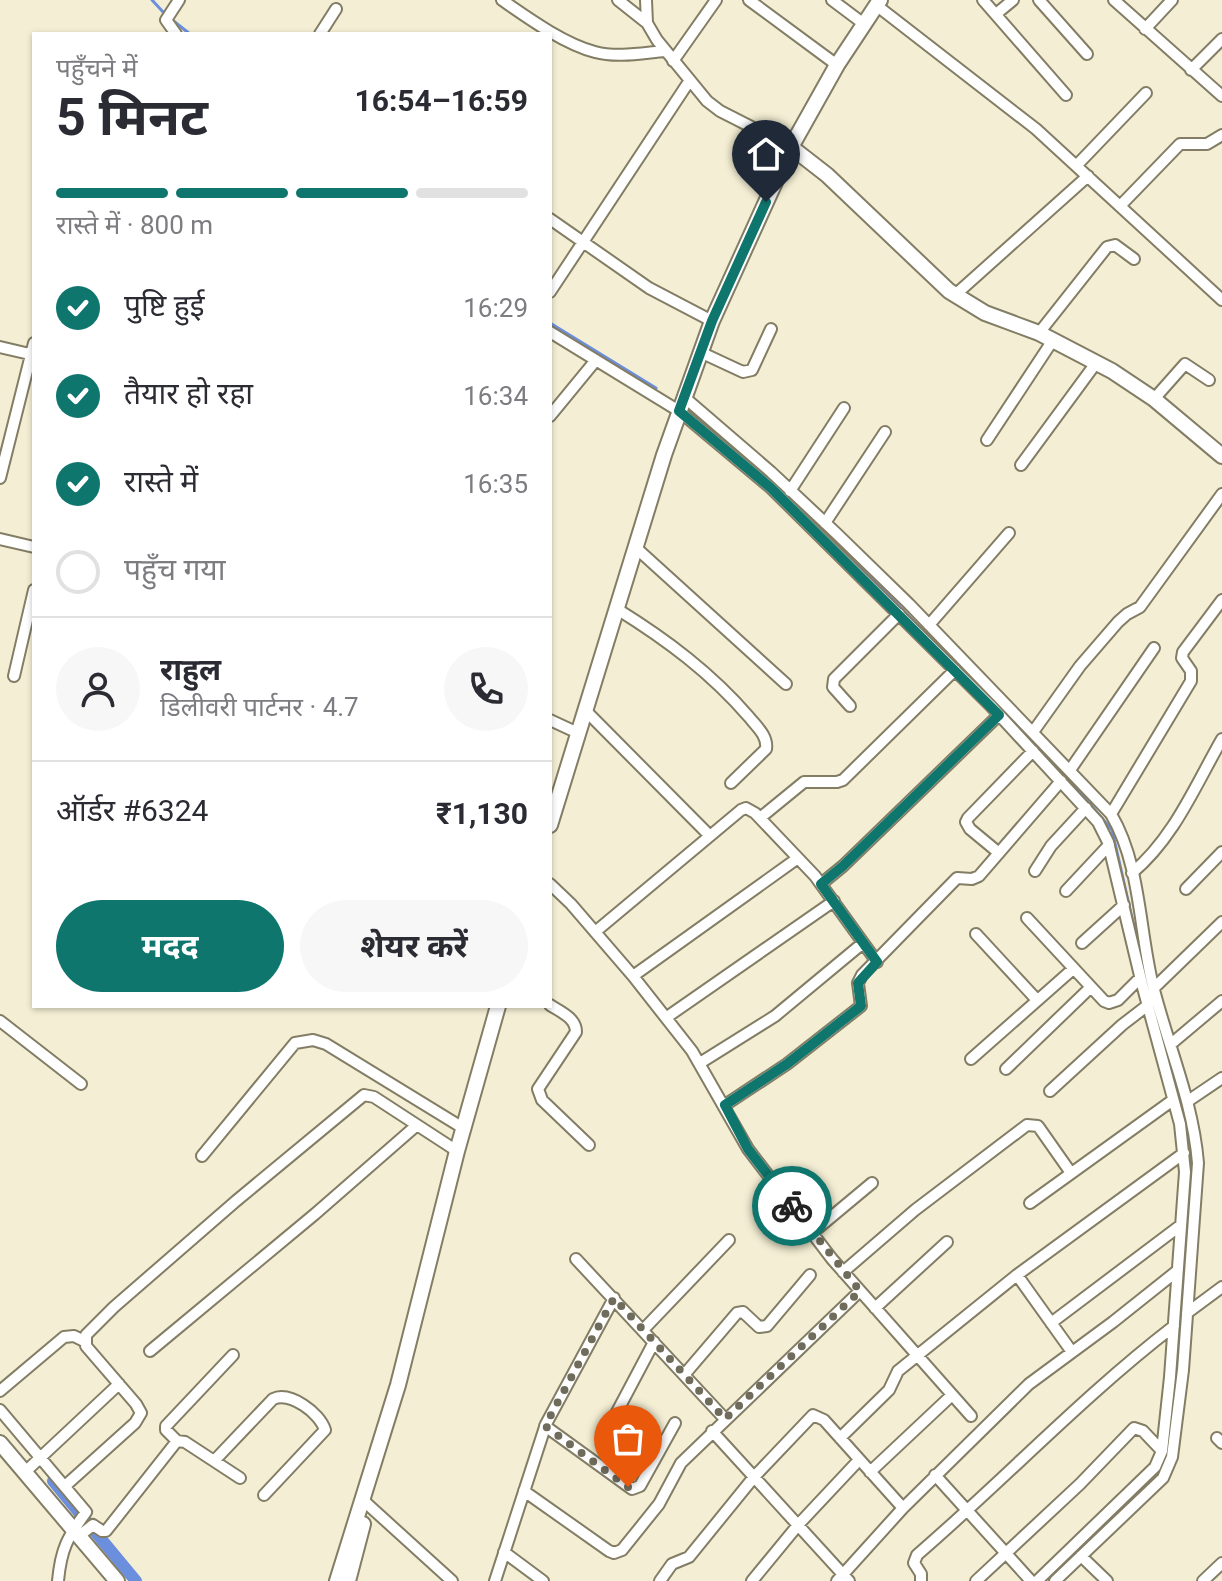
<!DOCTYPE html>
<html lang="hi">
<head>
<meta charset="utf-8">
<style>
  :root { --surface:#fff; --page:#f7f7f7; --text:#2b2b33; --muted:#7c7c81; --line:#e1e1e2; --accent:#0f766e }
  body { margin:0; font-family:Roboto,"Noto Sans Devanagari",sans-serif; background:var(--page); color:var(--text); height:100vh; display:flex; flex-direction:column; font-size:30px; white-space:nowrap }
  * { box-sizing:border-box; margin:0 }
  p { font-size:26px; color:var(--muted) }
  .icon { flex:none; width:44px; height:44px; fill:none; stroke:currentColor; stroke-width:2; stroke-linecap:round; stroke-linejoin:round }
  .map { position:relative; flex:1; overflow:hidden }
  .sheet { position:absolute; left:32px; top:32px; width:520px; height:976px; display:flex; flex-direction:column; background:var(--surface); border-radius:0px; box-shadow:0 2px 6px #0004 }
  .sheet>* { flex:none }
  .pin { position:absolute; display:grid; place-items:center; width:68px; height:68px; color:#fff; margin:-82px -34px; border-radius:50% 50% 50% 0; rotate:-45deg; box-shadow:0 0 8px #0007 }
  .pin .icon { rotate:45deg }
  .courier { position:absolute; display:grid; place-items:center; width:80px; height:80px; margin:-40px; border:6px solid #0f766e; border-radius:50%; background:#fff; color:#222; box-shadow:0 2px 10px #0007 }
  .overview em { font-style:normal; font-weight:700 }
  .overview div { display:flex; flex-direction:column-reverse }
  .overview { display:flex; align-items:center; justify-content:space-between; height:136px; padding:0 24px }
  h1 { font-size:52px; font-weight:700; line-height:60px }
  .bar { display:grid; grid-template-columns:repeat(4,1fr); gap:12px 8px; align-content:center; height:96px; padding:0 24px }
  .bar i { height:10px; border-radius:6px; background:var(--line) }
  .bar .current { background:var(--accent) }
  .bar p { grid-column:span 4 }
  .line { display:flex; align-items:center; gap:20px; padding:0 24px; border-top:2px solid var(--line) }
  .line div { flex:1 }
  .round { display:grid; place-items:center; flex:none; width:84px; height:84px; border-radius:42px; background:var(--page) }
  ol { padding:0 24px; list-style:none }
  li { display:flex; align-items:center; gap:24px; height:88px }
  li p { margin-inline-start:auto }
  li .icon { padding:8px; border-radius:50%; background:var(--accent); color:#fff; stroke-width:4 }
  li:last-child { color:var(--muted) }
  li i { width:44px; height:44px; border:4px solid var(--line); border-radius:50% }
  .primary-button { display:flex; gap:16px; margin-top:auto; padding:16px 24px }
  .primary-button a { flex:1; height:92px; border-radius:48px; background:var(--accent); color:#fff; font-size:32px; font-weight:700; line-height:92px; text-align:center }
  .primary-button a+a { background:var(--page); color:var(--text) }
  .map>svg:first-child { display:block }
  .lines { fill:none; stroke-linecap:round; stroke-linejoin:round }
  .stream { stroke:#6c8fdd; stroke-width:3 }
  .canal { stroke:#6c8fdd; stroke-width:12 }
  .street-casing { stroke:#827d64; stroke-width:14 }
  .secondary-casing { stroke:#827d64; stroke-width:18 }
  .street { stroke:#fff; stroke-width:10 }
  .secondary { stroke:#fff; stroke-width:14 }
  .done { stroke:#6f6c5c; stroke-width:8; stroke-dasharray:0 14.4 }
  .route { stroke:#0f766e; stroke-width:10 }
</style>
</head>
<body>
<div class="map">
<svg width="1222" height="1581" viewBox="0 0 1222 1581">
  <rect width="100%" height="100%" fill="#f4efd4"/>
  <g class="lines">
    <path class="stream" d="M 152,0 L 164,13
      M 171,19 L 190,34
      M 550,323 L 656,388
      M 687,407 L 752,466
      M 805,515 L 865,571 L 939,647
      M 1006,715 L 1061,770 L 1112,830 L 1134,927
      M 1156,1016 C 1170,1062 1187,1111 1191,1159 L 1168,1439
      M 1044,1581 L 1062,1564"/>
    <path class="canal" d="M 53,1481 L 136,1581"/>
    <defs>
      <path id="street" d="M 502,0 C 528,18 564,44 595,52 C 617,58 642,53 665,51
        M 618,0 L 647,23
        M 646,0 L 647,23 L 657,40 L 707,101 L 720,111 L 791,147
        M 749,0 L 837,65
        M 832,0 L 864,24
        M 983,0 L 1066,95
        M 1039,0 L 1087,54
        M 1114,0 L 1222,96
        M 876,5 L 1036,129 L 1222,300
        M 996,14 L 1013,0
        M 1145,29 L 1172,0
        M 176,34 L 166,20 L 179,0
        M 320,34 L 336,9
        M 673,61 L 716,0
        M 1191,70 L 1222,39
        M 1077,165 L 1146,93
        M 1120,206 L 1180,144 L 1207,144 L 1222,135
        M 550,219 L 649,288 L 712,321
        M 550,292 L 690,80
        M 955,295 L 1088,176
        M 550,332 L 679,411 L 771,488 L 990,705 L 1098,822 L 1108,842 L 1142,984 L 1180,1124 L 1185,1172 L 1170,1377 L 1162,1451 L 1155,1467 L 1037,1581
        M 1039,333 L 1107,247 L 1115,245 L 1134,259
        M 0,347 L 34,355
        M 700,352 L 743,372 L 752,370 L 771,329
        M 684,397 L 771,472 L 836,533 L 909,604 L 1111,814 C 1141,865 1139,930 1153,986 C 1168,1046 1193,1101 1198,1163 L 1183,1370 L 1172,1457 L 1163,1478 L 1055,1581
        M 1154,399 L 1185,364 L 1209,380
        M 550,416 L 596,360
        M 987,440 L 1053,340
        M 1021,465 L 1096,363
        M 0,478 L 34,343
        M 790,491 L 844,408
        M 825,523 L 885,432
        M 0,539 L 34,547
        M 635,547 L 786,684
        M 617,609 C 667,640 711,673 749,717 C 757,727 768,736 766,749 L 731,783
        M 929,625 L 1009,533
        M 14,676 L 34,590
        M 850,706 L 833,687 L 834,679 L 899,614
        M 585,710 L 710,836
        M 550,720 L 578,733
        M 1033,732 L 1080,666 L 1118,622 L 1127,614 L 1140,607 L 1222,494
        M 1070,770 L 1154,648
        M 1111,814 L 1191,681 L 1191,671 L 1182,658 L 1183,652 L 1222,600
        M 760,818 L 804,782 L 837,782 L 843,780 L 955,670
        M 999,853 L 970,829 L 966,822 L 968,818 L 1033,751
        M 1035,871 L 1051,846 L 1086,808
        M 1132,873 C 1174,838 1195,786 1222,739
        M 550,884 L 571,904 L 633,976 L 692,1051 L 748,1149 L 832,1259 L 971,1416
        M 821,884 L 843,866 L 999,715
        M 1186,889 L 1222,852
        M 1066,891 L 1109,845
        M 1027,918 L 1104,1001 L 1109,1003 L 1118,1000 L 1140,978
        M 595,932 L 741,810 L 746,808 L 755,813 L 815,876 L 877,962
        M 976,934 L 1037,1000
        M 1082,943 L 1124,905
        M 633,976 L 798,858
        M 1154,988 L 1222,922
        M 550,1005 C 561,1012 576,1018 576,1032 L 538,1089 L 542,1100 L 589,1145
        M 667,1017 L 834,901
        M 0,1021 L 81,1084
        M 1171,1044 L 1222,1001
        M 971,1059 L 1073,969
        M 700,1063 L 775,1016 L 863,943
        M 1006,1069 L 1091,987
        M 1050,1091 L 1122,1025 L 1148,1005
        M 1188,1101 L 1222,1078
        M 725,1105 L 787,1064 L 861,1006 L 858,983 L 862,975 L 957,878 L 972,879 L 979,876 L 1061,781
        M 202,1156 L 295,1043 L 313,1040 L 326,1044 L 463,1128
        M 1030,1203 L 1173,1100
        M 812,1233 L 872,1183
        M 576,1259 L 725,1419
        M 843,1272 L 915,1210 L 1027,1125 L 1038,1126 L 1071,1173
        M 1017,1275 L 1072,1352
        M 875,1308 L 947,1242
        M 1187,1313 L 1222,1287
        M 1051,1323 L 1181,1225
        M 643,1330 L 729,1240
        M 150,1351 L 315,1214 L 417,1125
        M 684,1375 L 737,1313 L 743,1312 L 759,1327 L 767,1326 L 810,1275
        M 0,1391 L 64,1337 L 74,1336 L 84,1341
        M 0,1410 L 86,1512 C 67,1538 61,1549 58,1581
        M 545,1426 L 632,1489 L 640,1486 L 675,1423
        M 609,1427 L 654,1342
        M 712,1431 L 849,1581
        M 840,1438 L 889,1390 L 898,1371 L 1017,1275 L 1184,1153
        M 1217,1438 L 1222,1443
        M 177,1441 L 166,1430 L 166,1426 L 233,1355
        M 214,1461 L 273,1399 C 290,1391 320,1413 325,1430 L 264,1495
        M 25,1472 L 119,1384
        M 870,1472 L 952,1395
        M 935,1475 L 1031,1581
        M 65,1486 L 135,1423 L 141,1413 L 136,1404 L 86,1346 L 86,1335 L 114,1307 L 236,1201 L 364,1095 L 374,1097 L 457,1151
        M 524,1491 L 609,1551 L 614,1553 L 622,1550 L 659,1504 L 681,1463 L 860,1291
        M 365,1502 L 452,1581
        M 79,1536 L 93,1525 L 102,1531 L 106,1531 L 177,1441 L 185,1442 L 240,1478
        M 504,1552 L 543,1581
        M 1081,1556 L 1107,1581
        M 495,1581 L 546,1424 L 614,1298
        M 660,1581 L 672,1564 L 689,1557 L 754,1477 L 813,1415 L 824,1420 L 903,1508
        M 752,1581 L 798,1525 L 859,1460
        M 837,1581 L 903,1508 L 1029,1384 L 1113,1322 L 1177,1271
        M 921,1581 L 921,1574 L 914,1563 L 917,1555 C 1004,1480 1083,1396 1174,1326
        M 976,1581 L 1080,1484 L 1134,1428 L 1143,1431 L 1162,1451
        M 1203,1581 L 1222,1563"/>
      <path id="secondary" d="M 791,147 L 827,175 L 949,291 L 985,313 L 1039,333 L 1112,371 L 1154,399 L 1222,456
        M 550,825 L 664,455 L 712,321 L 791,147 L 837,65 L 880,0
        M 0,1443 L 117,1581
        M 337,1581 L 398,1385 L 457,1151 L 498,1006
        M 348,1581 L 363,1524"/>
    </defs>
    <use href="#street" class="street-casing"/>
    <use href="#secondary" class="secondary-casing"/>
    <use href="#street" class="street"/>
    <use href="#secondary" class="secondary"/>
  </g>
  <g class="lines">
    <path class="done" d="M 628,1487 L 545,1426 L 614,1298 L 725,1419 L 860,1291 L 792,1206"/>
    <path class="route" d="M 766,202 L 712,321 L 679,411 L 771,488 L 999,715 L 843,866 L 821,884 L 877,962 L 858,983 L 861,1006 L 787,1064 L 725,1105 L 748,1149 L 792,1206"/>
  </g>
</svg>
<div class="pin" style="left:628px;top:1487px;background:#ea580c"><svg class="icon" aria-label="bag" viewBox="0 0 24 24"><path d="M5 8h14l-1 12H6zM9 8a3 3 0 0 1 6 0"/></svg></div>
<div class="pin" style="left:766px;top:202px;background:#1f2937"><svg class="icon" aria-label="home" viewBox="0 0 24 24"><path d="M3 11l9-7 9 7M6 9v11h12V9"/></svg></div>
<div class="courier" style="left:792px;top:1206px"><svg class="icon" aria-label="bike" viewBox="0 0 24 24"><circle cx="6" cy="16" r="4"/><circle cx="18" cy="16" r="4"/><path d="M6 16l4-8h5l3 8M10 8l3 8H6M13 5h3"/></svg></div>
<section class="sheet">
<div class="overview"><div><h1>5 मिनट</h1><p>पहुँचने में</p></div><em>16:54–16:59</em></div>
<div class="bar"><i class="current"></i><i class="current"></i><i class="current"></i><i></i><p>रास्ते में · 800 m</p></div>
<ol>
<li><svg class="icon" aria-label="check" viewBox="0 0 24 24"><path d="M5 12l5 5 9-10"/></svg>पुष्टि हुई<p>16:29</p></li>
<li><svg class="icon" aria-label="check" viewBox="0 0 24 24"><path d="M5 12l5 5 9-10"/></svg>तैयार हो रहा<p>16:34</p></li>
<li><svg class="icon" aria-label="check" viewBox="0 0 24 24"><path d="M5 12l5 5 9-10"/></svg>रास्ते में<p>16:35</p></li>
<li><i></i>पहुँच गया</li>
</ol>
<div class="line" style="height:144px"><a class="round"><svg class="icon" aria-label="person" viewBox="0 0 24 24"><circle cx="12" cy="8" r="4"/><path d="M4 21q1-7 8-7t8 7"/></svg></a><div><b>राहुल</b><p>डिलीवरी पार्टनर · 4.7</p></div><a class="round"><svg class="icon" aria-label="phone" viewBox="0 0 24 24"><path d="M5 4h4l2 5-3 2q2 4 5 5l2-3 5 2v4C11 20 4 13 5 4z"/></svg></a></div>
<div class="line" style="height:104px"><div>ऑर्डर #6324</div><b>₹1,130</b></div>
<div class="primary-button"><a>मदद</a><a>शेयर करें</a></div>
</section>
</div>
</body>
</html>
